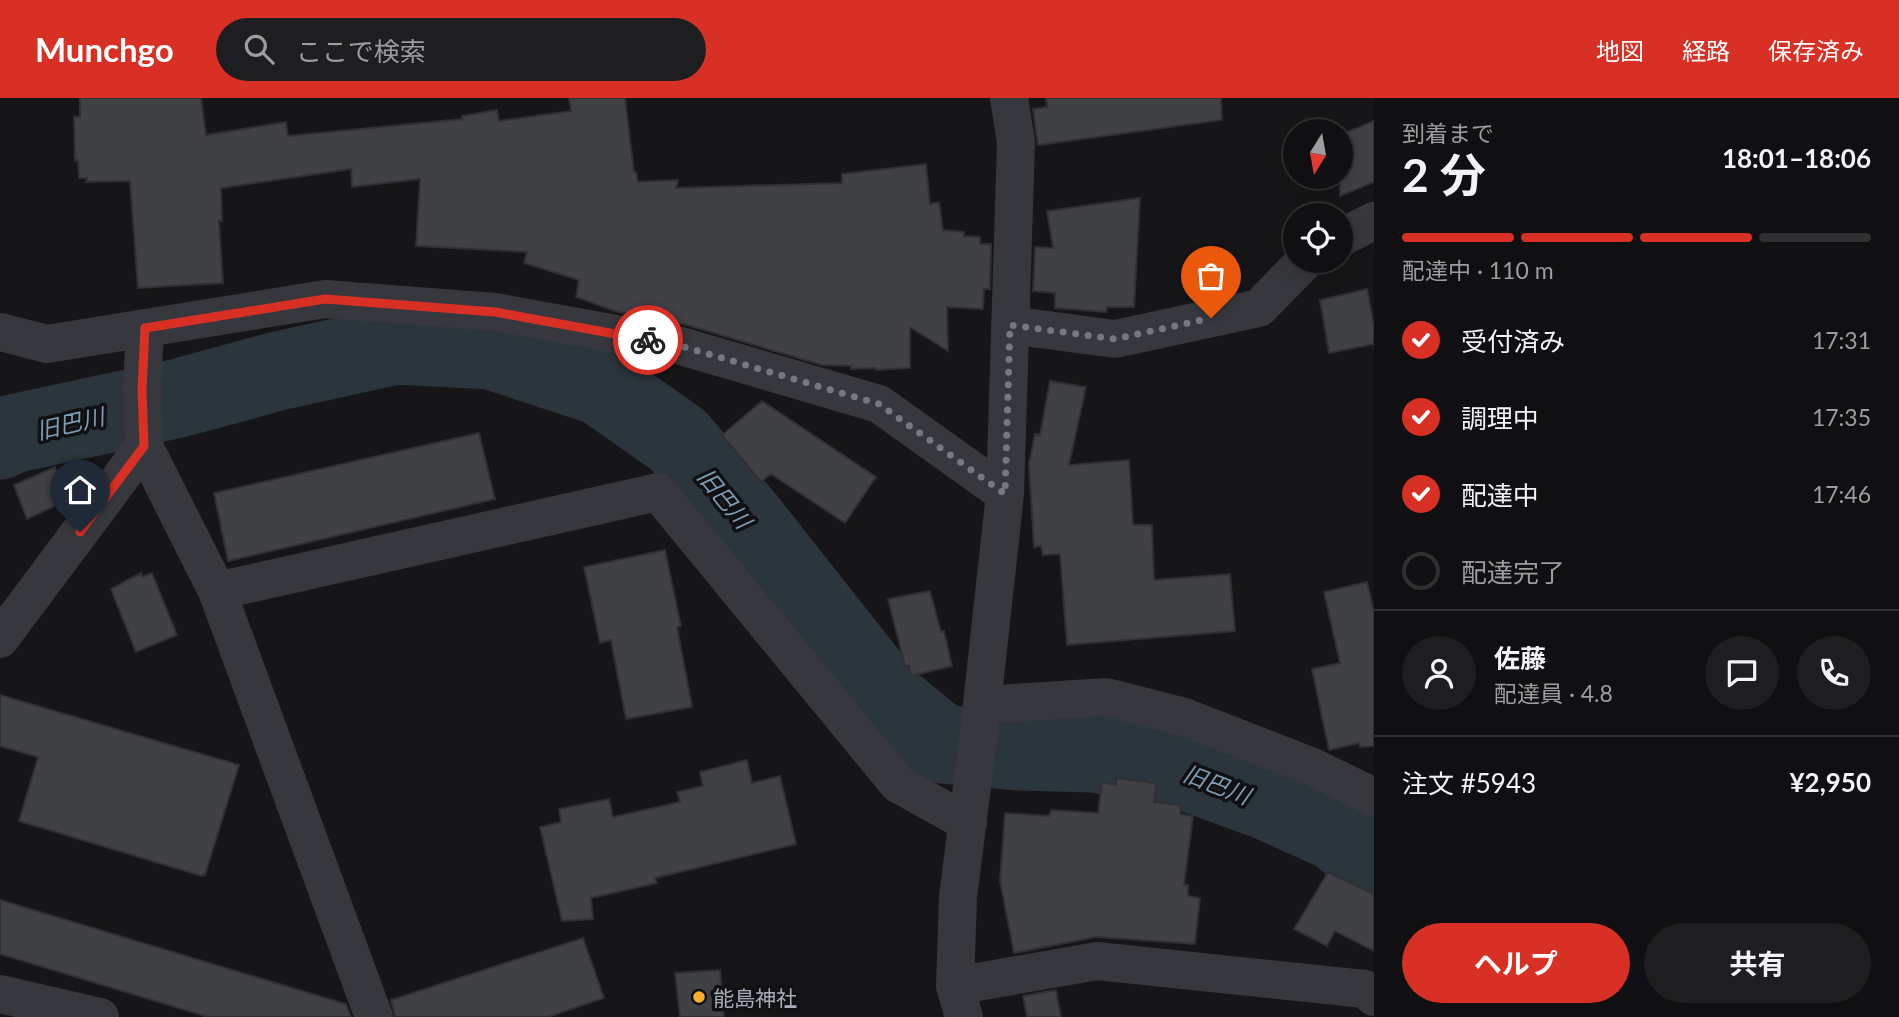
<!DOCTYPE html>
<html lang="ja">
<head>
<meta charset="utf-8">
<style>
  :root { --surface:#101012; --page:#1e1e20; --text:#f1f3f6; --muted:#9c9d9f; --line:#303032; --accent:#d93025 }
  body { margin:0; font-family:Lato,"Noto Sans JP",sans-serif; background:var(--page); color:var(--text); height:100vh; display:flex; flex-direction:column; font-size:26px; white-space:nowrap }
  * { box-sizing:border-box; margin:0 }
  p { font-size:23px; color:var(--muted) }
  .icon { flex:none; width:38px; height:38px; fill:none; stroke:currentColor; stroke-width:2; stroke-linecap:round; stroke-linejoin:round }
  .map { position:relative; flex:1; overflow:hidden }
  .sheet { display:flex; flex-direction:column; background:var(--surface); width:525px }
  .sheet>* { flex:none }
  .needle { width:46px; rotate:191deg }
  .controls { position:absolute; left:1283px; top:21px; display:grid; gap:14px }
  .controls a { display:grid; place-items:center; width:70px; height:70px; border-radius:50%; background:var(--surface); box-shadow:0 4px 18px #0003,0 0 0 2px var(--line); font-size:35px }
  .pin { position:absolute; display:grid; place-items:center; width:60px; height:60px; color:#fff; margin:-72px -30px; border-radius:50% 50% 50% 0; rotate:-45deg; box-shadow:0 0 7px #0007 }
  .pin .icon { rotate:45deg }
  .courier { position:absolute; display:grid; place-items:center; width:70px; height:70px; margin:-35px; border:5px solid #d93025; border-radius:50%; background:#fff; color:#222; box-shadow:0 2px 9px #0007 }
  .summary em { font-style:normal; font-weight:700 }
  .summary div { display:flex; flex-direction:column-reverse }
  .summary { display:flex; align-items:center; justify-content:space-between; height:119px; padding:0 28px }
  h1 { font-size:46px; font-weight:700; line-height:52px }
  .bar { display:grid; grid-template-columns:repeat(4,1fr); gap:10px 7px; align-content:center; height:84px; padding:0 28px }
  .bar i { height:9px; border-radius:5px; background:var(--line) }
  .bar .selected { background:var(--accent) }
  .bar p { grid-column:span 4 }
  .line { display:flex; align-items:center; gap:18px; padding:0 28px; border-top:2px solid var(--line) }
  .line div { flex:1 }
  .round { display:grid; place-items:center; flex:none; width:74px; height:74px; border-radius:37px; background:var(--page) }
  ol { padding:0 28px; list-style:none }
  li { display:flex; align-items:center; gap:21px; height:77px }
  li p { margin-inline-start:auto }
  li .icon { padding:7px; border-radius:50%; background:var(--accent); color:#fff; stroke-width:4 }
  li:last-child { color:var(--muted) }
  li i { width:38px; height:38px; border:4px solid var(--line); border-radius:50% }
  .action { display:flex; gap:14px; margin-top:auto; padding:14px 28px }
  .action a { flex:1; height:80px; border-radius:42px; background:var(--accent); color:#fff; font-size:28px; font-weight:700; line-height:80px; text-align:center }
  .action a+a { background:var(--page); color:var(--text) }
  header { display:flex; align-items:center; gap:42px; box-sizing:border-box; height:98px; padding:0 35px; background:var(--accent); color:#fff }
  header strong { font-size:33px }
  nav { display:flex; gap:38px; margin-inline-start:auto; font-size:24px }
  .search { width:490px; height:63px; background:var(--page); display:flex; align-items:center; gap:18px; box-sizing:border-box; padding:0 24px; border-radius:38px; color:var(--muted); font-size:26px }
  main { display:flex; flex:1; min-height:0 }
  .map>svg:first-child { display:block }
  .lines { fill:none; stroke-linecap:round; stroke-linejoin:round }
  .river { stroke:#2b353c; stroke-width:79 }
  .building { fill:#404145; stroke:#303034; stroke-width:2 }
  .street { stroke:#36383d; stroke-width:38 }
  .done { stroke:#747880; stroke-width:7; stroke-dasharray:0 12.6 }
  .route { stroke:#d93025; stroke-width:9 }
  .poi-dot { fill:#f9af2c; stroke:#111113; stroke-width:2.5 }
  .labels { text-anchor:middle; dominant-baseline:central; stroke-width:7; stroke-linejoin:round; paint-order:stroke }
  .poi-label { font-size:21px; fill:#a7adb8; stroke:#111113; text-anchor:start }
  .water-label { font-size:23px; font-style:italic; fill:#7d9cb5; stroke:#111113 }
</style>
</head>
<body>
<header>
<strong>Munchgo</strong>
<div class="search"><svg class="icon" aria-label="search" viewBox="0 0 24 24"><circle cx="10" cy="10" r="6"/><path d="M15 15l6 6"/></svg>ここで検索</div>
<nav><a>地図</a><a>経路</a><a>保存済み</a></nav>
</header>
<main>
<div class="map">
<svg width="1374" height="919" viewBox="0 0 1374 919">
  <rect width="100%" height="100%" fill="#161618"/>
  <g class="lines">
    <path class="river" d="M 0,342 L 12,336 L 175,301 L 278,273 L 396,247 L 491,252 L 601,288 L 678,342 L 746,422 L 888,602 L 941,646 L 1018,653 L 1094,655 L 1178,670 L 1268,703 L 1337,734 L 1374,765"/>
  </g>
  <path class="building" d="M 80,0 L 201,0 L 206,37 L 286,24 L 288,38 L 462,21 L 462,18 L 497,12 L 499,23 L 571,13 L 569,0 L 625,0 L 634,74 L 636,74 L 638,84 L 678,82 L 676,90 L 842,85 L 842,76 L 926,66 L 930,106 L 939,104 L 943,132 L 964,134 L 964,138 L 980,139 L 980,146 L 991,146 L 990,191 L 984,191 L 983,211 L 947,209 L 948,253 L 910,229 L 910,270 L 876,272 L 876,270 L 851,271 L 851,268 L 822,267 L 687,227 L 618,214 L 576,199 L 579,182 L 524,165 L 527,154 L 416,148 L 420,81 L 352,89 L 351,71 L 221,90 L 222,123 L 219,123 L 223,185 L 138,190 L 130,83 L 86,84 L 87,80 L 79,80 L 78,62 L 75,63 L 74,19 L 80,19 Z
    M 1046,0 L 1221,0 L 1222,22 L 1038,47 L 1033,11 L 1047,9 Z
    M 1374,23 L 1374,84 L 1340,98 L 1340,37 Z
    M 1140,100 L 1134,209 L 1107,209 L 1106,214 L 1055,210 L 1055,195 L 1033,193 L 1035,149 L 1053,150 L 1047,113 Z
    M 1367,191 L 1374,228 L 1374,246 L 1329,255 L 1320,202 Z
    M 1050,283 L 1086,289 L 1069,367 L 1129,362 L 1133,427 L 1152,427 L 1154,482 L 1230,476 L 1235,533 L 1067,547 L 1060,456 L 1043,457 L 1041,448 L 1034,449 L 1029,366 L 1035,336 L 1040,337 Z
    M 762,303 L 876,379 L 845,425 L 771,376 L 761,384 L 722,337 Z
    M 479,335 L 495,401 L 228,463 L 214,395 Z
    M 55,369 L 68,402 L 27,421 L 14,387 Z
    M 665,452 L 681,528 L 677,529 L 692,609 L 626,621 L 611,542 L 600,545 L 584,469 Z
    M 141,475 L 142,479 L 152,475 L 177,537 L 136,554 L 111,491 Z
    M 1367,484 L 1374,514 L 1374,648 L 1360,649 L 1359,645 L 1329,652 L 1312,571 L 1340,565 L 1324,494 Z
    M 930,493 L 941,534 L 944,533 L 952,568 L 911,578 L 909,568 L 905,568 L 888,501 Z
    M 0,597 L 239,667 L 205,777 L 203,776 L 202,778 L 19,723 L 38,659 L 0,648 Z
    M 747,662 L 752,685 L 780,678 L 796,746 L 655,780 L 657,785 L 591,800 L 593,821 L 562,823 L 540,729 L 561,724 L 559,711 L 609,701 L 613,719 L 680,704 L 677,694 L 703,688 L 700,674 Z
    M 1116,680 L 1156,685 L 1154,704 L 1181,707 L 1180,716 L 1193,718 L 1184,787 L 1188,787 L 1188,798 L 1200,800 L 1195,846 L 1096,839 L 1014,855 L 1000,783 L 1005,715 L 1049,718 L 1051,712 L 1098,715 L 1102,684 L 1116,687 Z
    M 1328,774 L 1374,796 L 1374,853 L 1335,833 L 1327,848 L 1294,831 Z
    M 0,802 L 346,906 L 351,919 L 208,919 L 0,856 Z
    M 583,840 L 604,900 L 548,919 L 395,919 L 391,902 Z
    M 720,872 L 724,919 L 680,919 L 675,875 Z
    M 1056,892 L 1061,919 L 1027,919 L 1023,898 Z"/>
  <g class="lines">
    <path class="street" d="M 1340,140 L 1374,123
      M 1010,227 L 1115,241 L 1259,210 L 1305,163
      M 145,230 L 142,291 L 144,348 L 217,493 L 374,919
      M 0,234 L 47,246 L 325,201 L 495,214 L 681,248 L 879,306 L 1005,396
      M 217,493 L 658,394 L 898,686 L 968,725
      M 0,541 L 144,348
      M 982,607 L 1106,599 L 1184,619 L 1315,670 L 1374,699
      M 955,888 L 1097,863 L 1365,891 L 1374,899
      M 0,896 L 100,919
      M 964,919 L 955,888 L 958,799 L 979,633 L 1005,396 L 1016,44 L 1009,0"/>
  </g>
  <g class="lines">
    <path class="done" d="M 648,242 L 681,248 L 879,306 L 1005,396 L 1010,227 L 1115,241 L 1211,220"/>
    <path class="route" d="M 80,434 L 144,348 L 142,291 L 145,230 L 325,201 L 495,214 L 648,242"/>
  </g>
  <circle class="poi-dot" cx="699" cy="899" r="7"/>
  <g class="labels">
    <g class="poi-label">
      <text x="713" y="899">能島神社</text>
    </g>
    <g class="water-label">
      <text transform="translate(70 325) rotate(-13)">旧巴川</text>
      <text transform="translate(725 400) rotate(51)">旧巴川</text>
      <text transform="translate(1217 686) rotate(21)">旧巴川</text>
    </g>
  </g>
</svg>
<div class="controls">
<a><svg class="needle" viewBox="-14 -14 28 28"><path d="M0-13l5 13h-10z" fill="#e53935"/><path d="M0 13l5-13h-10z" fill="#9c9d9f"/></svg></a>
<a><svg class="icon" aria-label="locate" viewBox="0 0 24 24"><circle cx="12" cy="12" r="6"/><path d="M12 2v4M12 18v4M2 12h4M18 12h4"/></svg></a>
</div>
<div class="pin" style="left:1211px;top:220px;background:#ea580c"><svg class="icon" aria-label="bag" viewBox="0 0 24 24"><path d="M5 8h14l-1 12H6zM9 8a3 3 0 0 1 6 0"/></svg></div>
<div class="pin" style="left:80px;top:434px;background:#1f2937"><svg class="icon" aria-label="home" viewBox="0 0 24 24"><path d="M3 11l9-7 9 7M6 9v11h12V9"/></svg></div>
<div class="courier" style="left:648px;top:242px"><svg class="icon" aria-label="bike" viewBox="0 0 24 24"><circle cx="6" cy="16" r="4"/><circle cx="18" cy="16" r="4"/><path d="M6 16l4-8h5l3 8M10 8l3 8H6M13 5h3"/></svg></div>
</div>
<section class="sheet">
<div class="summary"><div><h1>2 分</h1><p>到着まで</p></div><em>18:01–18:06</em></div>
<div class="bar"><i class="selected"></i><i class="selected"></i><i class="selected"></i><i></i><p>配達中 · 110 m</p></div>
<ol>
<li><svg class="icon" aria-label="check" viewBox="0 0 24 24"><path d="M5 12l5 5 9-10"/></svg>受付済み<p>17:31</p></li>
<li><svg class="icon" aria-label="check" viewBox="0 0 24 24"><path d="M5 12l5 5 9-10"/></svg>調理中<p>17:35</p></li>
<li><svg class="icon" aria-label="check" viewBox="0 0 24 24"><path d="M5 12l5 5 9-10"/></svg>配達中<p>17:46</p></li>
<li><i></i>配達完了</li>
</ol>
<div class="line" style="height:126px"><a class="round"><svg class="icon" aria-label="person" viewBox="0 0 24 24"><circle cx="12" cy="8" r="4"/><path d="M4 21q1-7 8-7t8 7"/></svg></a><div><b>佐藤</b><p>配達員 · 4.8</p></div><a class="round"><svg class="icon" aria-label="chat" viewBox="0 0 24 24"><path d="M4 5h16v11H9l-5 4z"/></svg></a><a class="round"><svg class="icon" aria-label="phone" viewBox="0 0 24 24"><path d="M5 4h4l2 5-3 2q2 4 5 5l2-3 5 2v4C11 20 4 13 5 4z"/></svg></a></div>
<div class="line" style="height:91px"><div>注文 #5943</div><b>¥2,950</b></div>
<div class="action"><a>ヘルプ</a><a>共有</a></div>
</section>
</main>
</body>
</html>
